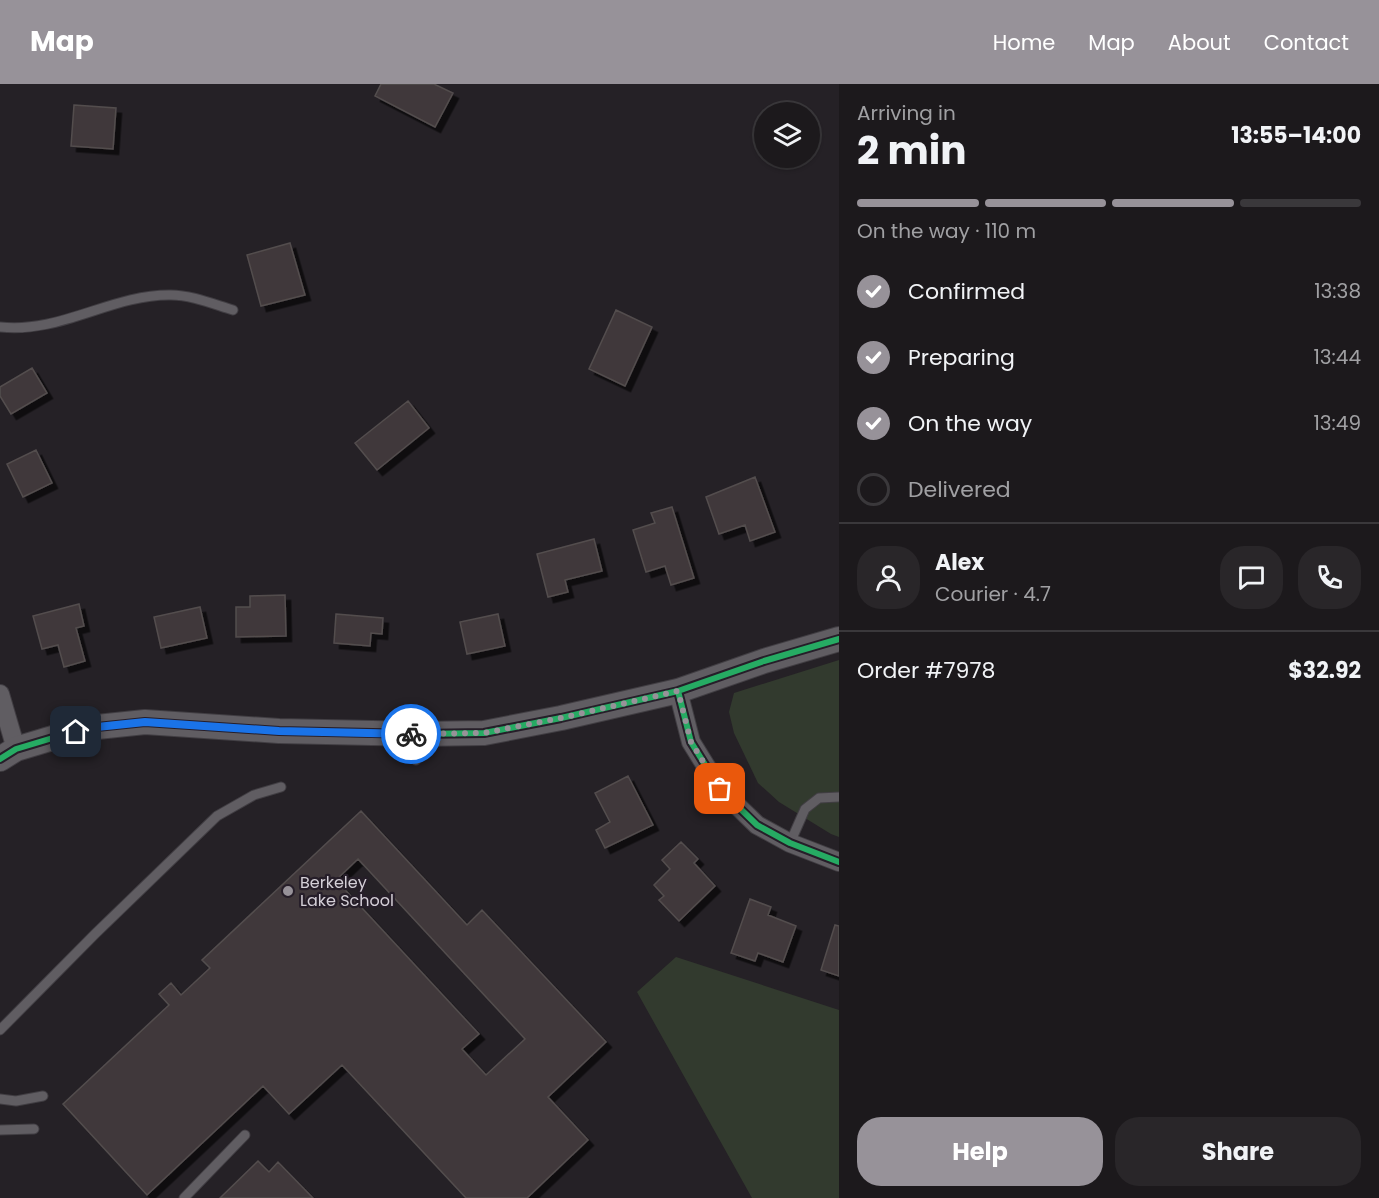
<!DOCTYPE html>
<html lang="en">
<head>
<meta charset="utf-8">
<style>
  :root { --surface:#1c191c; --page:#292629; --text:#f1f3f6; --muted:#a0a0a3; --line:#3a383b; --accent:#979299 }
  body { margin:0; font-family:Poppins,sans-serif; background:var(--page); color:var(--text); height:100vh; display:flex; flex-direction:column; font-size:22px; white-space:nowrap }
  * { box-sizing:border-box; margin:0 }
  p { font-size:20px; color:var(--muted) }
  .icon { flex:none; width:33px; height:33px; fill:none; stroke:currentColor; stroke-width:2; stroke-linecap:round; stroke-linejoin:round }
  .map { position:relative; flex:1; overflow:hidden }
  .side { display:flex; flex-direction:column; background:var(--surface); width:540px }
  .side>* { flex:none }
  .controls { position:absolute; left:754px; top:18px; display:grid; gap:12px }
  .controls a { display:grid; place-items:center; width:66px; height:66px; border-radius:50%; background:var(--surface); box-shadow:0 2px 4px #0004,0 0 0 2px var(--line); font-size:30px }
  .pin { position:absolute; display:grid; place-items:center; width:51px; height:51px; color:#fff; margin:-26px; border-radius:12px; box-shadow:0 3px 9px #0006 }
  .courier { position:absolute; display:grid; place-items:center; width:60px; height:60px; margin:-30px; border:4px solid #1a73e8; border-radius:50%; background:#fff; color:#222; box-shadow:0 2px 8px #0007 }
  .headline em { font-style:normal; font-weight:700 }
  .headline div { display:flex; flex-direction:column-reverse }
  .headline { display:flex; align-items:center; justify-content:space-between; height:102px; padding:0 18px }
  h1 { font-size:39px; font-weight:700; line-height:45px }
  .bar { display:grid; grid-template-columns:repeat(4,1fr); gap:9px 6px; align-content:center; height:72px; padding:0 18px }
  .bar i { height:8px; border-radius:4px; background:var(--line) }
  .bar .on { background:var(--accent) }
  .bar p { grid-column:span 4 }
  .line { display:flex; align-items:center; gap:15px; padding:0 18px; border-top:2px solid var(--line) }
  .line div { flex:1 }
  .round { display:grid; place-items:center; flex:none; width:63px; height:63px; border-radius:24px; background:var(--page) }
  ol { padding:0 18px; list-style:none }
  li { display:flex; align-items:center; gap:18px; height:66px }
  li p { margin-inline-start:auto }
  li .icon { padding:6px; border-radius:50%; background:var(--accent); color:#fff; stroke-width:4 }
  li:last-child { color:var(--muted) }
  li i { width:33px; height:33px; border:3px solid var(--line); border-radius:50% }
  .action { display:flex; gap:12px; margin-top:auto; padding:12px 18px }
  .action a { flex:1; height:69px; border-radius:24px; background:var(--accent); color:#fff; font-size:24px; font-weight:700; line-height:69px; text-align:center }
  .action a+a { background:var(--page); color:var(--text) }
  header { display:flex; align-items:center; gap:36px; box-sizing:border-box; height:84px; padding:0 30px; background:var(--accent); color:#fff }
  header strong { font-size:28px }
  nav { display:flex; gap:33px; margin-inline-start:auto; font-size:21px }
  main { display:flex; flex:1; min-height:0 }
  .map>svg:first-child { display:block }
  .green { fill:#323a2e }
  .building { fill:#41393a; stroke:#534d4e; stroke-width:1.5; fill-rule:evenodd; filter:url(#shadow) }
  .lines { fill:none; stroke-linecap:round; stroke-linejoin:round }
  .lane-casing { stroke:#413e43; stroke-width:11 }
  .street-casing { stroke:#413e43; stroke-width:20 }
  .secondary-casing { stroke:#413e43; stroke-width:26 }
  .lane { stroke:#605d62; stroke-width:9 }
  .street { stroke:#605d62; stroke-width:18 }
  .secondary { stroke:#605d62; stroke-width:24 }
  .cycleway-casing { stroke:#261e29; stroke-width:10 }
  .cycleway { stroke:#26ab63; stroke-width:6 }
  .done { stroke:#979299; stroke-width:6; stroke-dasharray:0 10.8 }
  .route { stroke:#1a73e8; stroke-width:8 }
  .poi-dot { fill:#979299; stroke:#261e29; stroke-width:2 }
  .labels { text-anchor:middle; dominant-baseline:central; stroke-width:4.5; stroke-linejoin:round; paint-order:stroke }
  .poi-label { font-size:16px; fill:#d4cfd7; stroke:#261e29; text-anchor:start }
</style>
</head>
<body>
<header>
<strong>Map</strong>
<nav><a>Home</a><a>Map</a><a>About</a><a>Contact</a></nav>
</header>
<main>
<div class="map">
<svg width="839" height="1114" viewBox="0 0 839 1114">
  <defs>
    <filter id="shadow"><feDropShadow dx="5.5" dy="5.5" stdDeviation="0" flood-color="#0009"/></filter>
  </defs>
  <rect width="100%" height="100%" fill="#252126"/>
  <path class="green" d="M 839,576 L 839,753 L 831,750 L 779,718 L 758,699 L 734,649 L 729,628 L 734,609 Z
    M 676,873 L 839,926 L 839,1114 L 752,1114 L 637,908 Z"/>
  <path class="building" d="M 381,0 L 434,0 L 453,9 L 435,43 L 375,12 Z
    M 74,21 L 116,24 L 113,65 L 71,62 Z
    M 290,159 L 305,211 L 261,222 L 247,171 Z
    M 616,226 L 652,243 L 625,302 L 589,285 Z
    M 32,284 L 47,309 L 11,330 L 0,312 L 0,303 Z
    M 408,317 L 429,344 L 377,386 L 355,359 Z
    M 36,366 L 52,399 L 23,413 L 7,380 Z
    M 755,393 L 775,448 L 750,457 L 745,441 L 719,450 L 706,413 Z
    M 672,423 L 694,494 L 671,501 L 665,482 L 646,488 L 633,446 L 655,439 L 651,429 Z
    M 594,455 L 602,487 L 565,496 L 568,508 L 548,513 L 537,470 Z
    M 285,511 L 286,552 L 236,553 L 236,523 L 250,523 L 250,512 Z
    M 79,520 L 84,542 L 76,544 L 85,577 L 64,583 L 58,561 L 42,565 L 33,532 Z
    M 200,523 L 207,554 L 161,564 L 154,533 Z
    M 336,530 L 383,534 L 382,550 L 371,549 L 370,562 L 334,559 Z
    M 498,530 L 505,562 L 467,570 L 460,538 Z
    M 628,692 L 653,741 L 605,764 L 596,746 L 610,738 L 595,709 Z
    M 361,727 L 467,841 L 482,826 L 606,958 L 548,1013 L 588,1056 L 527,1114 L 466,1114 L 342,981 L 289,1030 L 263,1002 L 147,1111 L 63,1020 L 169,921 L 159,910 L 171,899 L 181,911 L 210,884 L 202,876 ZM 358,775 L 525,955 L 486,991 L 462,965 L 479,950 L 336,796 Z
    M 681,758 L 698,775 L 694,779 L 715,802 L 679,837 L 659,816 L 664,812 L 654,801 L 670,785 L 662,776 Z
    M 750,815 L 771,823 L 768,831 L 796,842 L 783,878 L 758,869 L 755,877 L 731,869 Z
    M 835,841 L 839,842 L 839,892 L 821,886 Z
    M 258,1077 L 269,1088 L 278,1078 L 313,1114 L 220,1114 Z"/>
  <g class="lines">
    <defs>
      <path id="lane" d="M 0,243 C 60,250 112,210 171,211 C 191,211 213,220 233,226
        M 416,676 L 419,650
        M 790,759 L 805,725 L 819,714 L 839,713
        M 0,946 L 95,850 L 217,732 L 254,711 L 281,703
        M 0,1015 L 16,1017 L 43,1012
        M 0,1046 L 34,1045
        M 184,1114 L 245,1051"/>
      <path id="street" d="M 678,607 L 691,658 L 720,705 L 757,741 L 790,759 L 839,778
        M 0,610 L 16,665"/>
      <path id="secondary" d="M 0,675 L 16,665 L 56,653 L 97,643 L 145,638 L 279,647 L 419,650 L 484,649 L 561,634 L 678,607 L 764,577 L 839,555"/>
    </defs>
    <use href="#lane" class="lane-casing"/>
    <use href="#street" class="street-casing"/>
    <use href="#secondary" class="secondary-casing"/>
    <use href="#lane" class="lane"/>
    <use href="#street" class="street"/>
    <use href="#secondary" class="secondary"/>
    <defs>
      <path id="cycleway" d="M 678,607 L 691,658 L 720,705 L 757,741 L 790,759 L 839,778
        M 0,675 L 16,665 L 56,653 L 97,643 L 145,638 L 279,647 L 419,650 L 484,649 L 561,634 L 678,607 L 764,577 L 839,555"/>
    </defs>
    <use href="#cycleway" class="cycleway-casing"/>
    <use href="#cycleway" class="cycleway"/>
  </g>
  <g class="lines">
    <path class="done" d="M 411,650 L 484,649 L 561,634 L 678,607 L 691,658 L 720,705"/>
    <path class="route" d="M 76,648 L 97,643 L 145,638 L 279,647 L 411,650"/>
  </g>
  <circle class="poi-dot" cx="288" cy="807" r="6"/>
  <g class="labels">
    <g class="poi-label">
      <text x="300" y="798">Berkeley<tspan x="300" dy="18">Lake School</tspan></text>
    </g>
  </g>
</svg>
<div class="controls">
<a><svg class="icon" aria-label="layers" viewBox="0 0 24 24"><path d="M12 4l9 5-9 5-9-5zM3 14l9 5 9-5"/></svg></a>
</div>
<div class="pin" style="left:720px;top:705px;background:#ea580c"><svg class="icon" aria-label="bag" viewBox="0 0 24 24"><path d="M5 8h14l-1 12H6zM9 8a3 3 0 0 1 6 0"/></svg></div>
<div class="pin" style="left:76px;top:648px;background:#1f2937"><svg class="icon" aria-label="home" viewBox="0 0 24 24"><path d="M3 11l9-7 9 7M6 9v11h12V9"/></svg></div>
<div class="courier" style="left:411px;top:650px"><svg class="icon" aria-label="bike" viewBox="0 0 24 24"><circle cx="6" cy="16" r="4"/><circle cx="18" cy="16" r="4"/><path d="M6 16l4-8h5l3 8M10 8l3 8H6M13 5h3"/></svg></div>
</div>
<section class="side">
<div class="headline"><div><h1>2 min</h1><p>Arriving in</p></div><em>13:55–14:00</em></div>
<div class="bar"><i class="on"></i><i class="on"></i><i class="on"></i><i></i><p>On the way · 110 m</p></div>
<ol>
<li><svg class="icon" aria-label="check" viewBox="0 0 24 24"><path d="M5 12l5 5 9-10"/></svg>Confirmed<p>13:38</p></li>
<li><svg class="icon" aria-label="check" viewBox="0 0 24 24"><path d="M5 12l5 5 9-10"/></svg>Preparing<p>13:44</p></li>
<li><svg class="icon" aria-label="check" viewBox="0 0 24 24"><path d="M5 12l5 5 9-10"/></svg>On the way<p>13:49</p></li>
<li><i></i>Delivered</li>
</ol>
<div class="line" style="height:108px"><a class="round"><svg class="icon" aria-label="person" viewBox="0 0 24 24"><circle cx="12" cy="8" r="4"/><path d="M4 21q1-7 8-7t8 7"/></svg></a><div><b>Alex</b><p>Courier · 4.7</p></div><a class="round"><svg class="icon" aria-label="chat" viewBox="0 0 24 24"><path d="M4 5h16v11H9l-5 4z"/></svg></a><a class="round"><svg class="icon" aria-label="phone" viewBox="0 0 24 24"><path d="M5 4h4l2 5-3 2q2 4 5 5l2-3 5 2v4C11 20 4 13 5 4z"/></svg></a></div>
<div class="line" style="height:78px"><div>Order #7978</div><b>$32.92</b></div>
<div class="action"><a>Help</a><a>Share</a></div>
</section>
</main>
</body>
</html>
